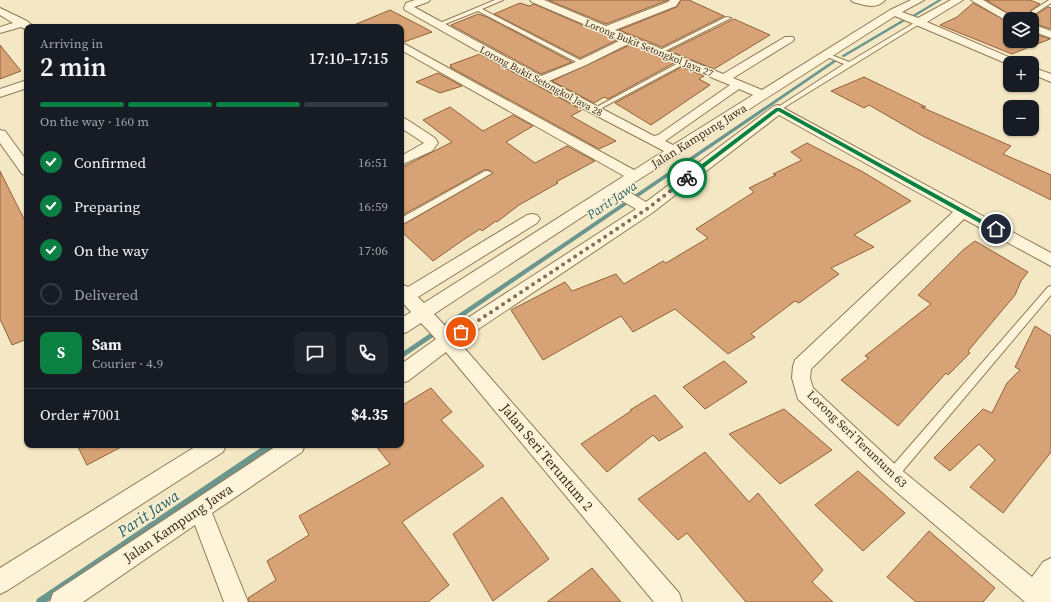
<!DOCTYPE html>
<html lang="en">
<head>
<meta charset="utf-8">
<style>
  :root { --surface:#171b24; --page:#20242c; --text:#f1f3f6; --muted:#9ea1a6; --line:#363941; --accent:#0b8043 }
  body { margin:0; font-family:"Source Serif 4",serif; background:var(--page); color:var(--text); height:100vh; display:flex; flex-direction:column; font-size:15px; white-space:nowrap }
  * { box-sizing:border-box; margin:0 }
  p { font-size:13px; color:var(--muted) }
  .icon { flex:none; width:22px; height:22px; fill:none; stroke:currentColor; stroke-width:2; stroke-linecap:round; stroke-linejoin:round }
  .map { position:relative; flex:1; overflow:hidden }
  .details { position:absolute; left:24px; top:24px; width:380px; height:424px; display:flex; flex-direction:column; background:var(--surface); border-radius:8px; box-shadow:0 1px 3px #0004 }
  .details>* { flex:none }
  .controls { position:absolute; left:1003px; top:12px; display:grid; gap:8px }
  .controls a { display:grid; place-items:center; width:36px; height:36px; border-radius:8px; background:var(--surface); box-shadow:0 1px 3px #0004; font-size:20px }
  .pin { position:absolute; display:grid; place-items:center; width:34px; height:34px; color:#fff; margin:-17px; border:2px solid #fff; border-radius:50%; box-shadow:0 1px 4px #0007 }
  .courier { position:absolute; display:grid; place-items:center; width:40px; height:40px; margin:-20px; border:3px solid #0b8043; border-radius:50%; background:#fff; color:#222; box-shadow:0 1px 5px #0007 }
  .overview em { font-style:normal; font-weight:600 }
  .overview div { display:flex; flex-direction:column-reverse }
  .overview { display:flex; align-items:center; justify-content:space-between; height:68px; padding:0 16px }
  h1 { font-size:26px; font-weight:600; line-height:30px }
  .bar { display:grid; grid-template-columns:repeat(4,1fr); gap:6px 4px; align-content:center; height:48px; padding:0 16px }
  .bar i { height:5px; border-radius:3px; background:var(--line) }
  .bar .selected { background:var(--accent) }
  .bar p { grid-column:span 4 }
  .line { display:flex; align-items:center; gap:10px; padding:0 16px; border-top:1px solid var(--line) }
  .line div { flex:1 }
  .round { display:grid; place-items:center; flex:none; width:42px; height:42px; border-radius:8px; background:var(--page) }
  ol { padding:0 16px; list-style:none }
  li { display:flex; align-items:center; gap:12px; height:44px }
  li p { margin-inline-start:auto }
  li .icon { padding:4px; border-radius:50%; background:var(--accent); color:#fff; stroke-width:4 }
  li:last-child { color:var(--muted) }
  li i { width:22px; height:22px; border:2px solid var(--line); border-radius:50% }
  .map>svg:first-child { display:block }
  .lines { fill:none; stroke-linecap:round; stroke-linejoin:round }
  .stream { fill:#6b968e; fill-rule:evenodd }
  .building { fill:#d7a275; stroke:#946139 }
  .lane-casing { stroke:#927957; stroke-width:2 }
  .street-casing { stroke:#927957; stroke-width:2 }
  .lane { fill:#fdf4d9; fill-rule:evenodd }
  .street { fill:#fdf4d9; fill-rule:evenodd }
  .route { fill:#0b8043 }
  .done { stroke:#7f7057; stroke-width:4; stroke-dasharray:0 7.2 }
  .labels { text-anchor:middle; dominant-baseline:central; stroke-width:3; stroke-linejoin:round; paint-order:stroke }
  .far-street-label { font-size:10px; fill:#402f1d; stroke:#faf1d5 }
  .street-label { font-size:12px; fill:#402f1d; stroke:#faf1d5 }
  .water-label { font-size:13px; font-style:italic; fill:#2a6160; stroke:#faf1d5 }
  .near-street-label { font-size:14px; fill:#402f1d; stroke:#faf1d5 }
  .near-water-label { font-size:16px; font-style:italic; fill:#2a6160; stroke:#faf1d5 }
</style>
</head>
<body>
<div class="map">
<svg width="1051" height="602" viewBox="0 0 1051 602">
  <rect width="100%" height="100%" fill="#f4e8c4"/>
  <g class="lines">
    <path class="stream" d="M 938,0 L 942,0 L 914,17 L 911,16 Z
      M 902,20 L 905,21 L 844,57 L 841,56 Z
      M 834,60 L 837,61 L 401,359 L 401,353 Z
      M 265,445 L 275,445 L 274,447 L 47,602 L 36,602 L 37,599 Z"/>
  </g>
  <path class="building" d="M 548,0 L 668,0 L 606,24 Z
    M 681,0 L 689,0 L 724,16 L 662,47 L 619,30 L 677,7 Z
    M 986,0 L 1030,0 L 1040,4 L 1031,10 L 1030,13 L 1032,14 L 1037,14 L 1048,7 L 1051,8 L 1051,29 L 1032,23 L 1032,19 L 1017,19 Z
    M 520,3 L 529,6 L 534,4 L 617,40 L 580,58 L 494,14 Z
    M 973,3 L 1010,23 L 1010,41 L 1032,41 L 1032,33 L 1050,39 L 1012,54 L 940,25 L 957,17 Z
    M 390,10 L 423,27 L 432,32 L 404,42 L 401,41 L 401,27 L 349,27 Z
    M 478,14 L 487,17 L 572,62 L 541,74 L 451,25 Z
    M 734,19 L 770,35 L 714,69 L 669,51 Z
    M 0,45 L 21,71 L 0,79 Z
    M 630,45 L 674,63 L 608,99 L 604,97 L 594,103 L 552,81 Z
    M 480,54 L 582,110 L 571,116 L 616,141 L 599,149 L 450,67 L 452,67 L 450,65 Z
    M 682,67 L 704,76 L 699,79 L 710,85 L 651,125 L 615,103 Z
    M 438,73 L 462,86 L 440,93 L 416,82 Z
    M 864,77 L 926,107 L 921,107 L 1011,146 L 1003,154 L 1051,175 L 1051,200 L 921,135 L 869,105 L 864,108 L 831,91 Z
    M 450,107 L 483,131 L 513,115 L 533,126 L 506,142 L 535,163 L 567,146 L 595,161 L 556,182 L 558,183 L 519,205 L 497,222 L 496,221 L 482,231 L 480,229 L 466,238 L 433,261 L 401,231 L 401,226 L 493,173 L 489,170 L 484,170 L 401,216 L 401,168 L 452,142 L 423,120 Z
    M 807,143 L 863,172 L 911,201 L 854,235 L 874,247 L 831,268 L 839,274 L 799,303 L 795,301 L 751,334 L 755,337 L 728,354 L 675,309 L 633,332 L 621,316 L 543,360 L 511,310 L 565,282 L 572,291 L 616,274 L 624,284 L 663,261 L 666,263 L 708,238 L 696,229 L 754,192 L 749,188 L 776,175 L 773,174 L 802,160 L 791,152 Z
    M 0,171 L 27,225 L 27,339 L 12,345 L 0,319 Z
    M 975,241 L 1028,272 L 1021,281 L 1015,295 L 968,351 L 970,353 L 948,375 L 946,373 L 898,426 L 841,380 L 869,358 L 865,356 L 931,304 L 918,295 L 963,250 Z
    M 1035,326 L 1051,336 L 1051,452 L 1003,513 L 970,487 L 995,460 L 979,444 L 950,471 L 934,458 L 983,409 L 992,413 L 1007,383 L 1020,370 L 1015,367 Z
    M 724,361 L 747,382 L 705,409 L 683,387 Z
    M 431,388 L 452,412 L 441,420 L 484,466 L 402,522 L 449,585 L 428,602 L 249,602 L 248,598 L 276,580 L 267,561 L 309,535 L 299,516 L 390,464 L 375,445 L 401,445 L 401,406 Z
    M 655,395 L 683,427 L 659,441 L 653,435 L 607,472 L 581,444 L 631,411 L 630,410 Z
    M 784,409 L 832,450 L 780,484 L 729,434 Z
    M 77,445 L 125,445 L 87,465 Z
    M 705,452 L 749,502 L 758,493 L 823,570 L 812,582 L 833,602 L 746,602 L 687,533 L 678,540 L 638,499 Z
    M 858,471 L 905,513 L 863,551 L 815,505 Z
    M 502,497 L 549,559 L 493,601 L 453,534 Z
    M 929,531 L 995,588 L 983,602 L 916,602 L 887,577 Z
    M 592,568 L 621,602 L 547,602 Z"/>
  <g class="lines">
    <defs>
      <path id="lane" d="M 495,0 L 503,0 L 482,9 L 584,62 L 584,64 L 580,64 L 478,11 L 440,26 L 435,25 Z
        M 1049,0 L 1051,0 L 1051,3 L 1036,13 L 1032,13 L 1032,11 Z
        M 726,17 L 731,18 L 661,53 L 656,52 Z
        M 919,20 L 922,22 L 921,23 L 780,110 L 776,110 L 775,109 L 844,64 L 825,56 L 825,54 L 829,54 L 849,62 Z
        M 684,60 L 687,62 L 686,63 L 596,111 L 592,111 L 591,110 Z
        M 485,171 L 488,171 L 492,173 L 401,225 L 401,218 Z
        M 1051,286 L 1051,295 L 896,479 L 892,480 L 888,479 L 886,475 L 888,471 L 1048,287 Z"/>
      <path id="street" d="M 415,0 L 430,0 L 428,2 L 414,7 L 541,76 L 578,61 L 621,40 L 532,2 L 530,0 L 544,0 L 606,26 L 668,2 L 670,0 L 680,0 L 676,6 L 615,30 L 723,74 L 785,37 L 793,37 L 794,39 L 793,41 L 733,78 L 762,90 L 890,10 L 911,0 L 924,0 L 902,12 L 918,18 L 951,0 L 963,0 L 927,22 L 1018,61 L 1020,63 L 1010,63 L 1010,65 L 895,16 L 624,189 L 646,202 L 774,106 L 778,105 L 1051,253 L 1051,266 L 964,219 L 811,369 L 810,378 L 813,388 L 899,468 L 1032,577 L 1043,562 L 1051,558 L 1051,602 L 1025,602 L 885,482 L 798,399 L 792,378 L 793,366 L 795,360 L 953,212 L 779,115 L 652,213 L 459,342 L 679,593 L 682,602 L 654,602 L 446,352 L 408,381 L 401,383 L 401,364 L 436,339 L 421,323 L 407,332 L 401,334 L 401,318 L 411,312 L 401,301 L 401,284 L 408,287 L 527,215 L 532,214 L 537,215 L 540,219 L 537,223 L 418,297 L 424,303 L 624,176 L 401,50 L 401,42 L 634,170 L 664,151 L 536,84 L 405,10 L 404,8 L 406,3 ZM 630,43 L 720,81 L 730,85 L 658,135 L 654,136 L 549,81 L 586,65 ZM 739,89 L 753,95 L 673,145 L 665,141 ZM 614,196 L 636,209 L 449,330 L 434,314 Z
        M 851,0 L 885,0 C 876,10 864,5 853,2 Z
        M 971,0 L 983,0 L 1016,19 L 1010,19 L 1010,22 L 1007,21 Z
        M 0,8 L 27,21 L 34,27 L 27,27 L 27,30 L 21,27 L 0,33 L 0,27 L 13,23 L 0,15 Z
        M 1032,24 L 1051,31 L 1051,38 L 1032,31 Z
        M 1032,67 L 1051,74 L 1051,82 L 1032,74 Z
        M 27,80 L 27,88 L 0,97 L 0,89 Z
        M 401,118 L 406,119 L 435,138 L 438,143 L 432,151 L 401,165 L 401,156 L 424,143 L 401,128 Z
        M 0,130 L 5,131 L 27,161 L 27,175 L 22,174 L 0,143 Z
        M 198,445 L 226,445 L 223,452 L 8,590 L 0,594 L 0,568 Z
        M 278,445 L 305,445 L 302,452 L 212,513 L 248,602 L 224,602 L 195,525 L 83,602 L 50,602 L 53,593 Z"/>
    </defs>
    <use href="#lane" class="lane-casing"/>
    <use href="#street" class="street-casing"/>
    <use href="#lane" class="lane"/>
    <use href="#street" class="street"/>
  </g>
  <path class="route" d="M 776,108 L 780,108 L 999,229 L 994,231 L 778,111 L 689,179 L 685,179 L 685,177 Z"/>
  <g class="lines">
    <path class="done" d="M 461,332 L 647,209 L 687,178"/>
  </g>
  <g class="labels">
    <g class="far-street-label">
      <text transform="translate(649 48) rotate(22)">Lorong Bukit Setongkol Jaya 27</text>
      <text transform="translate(541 81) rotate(28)">Lorong Bukit Setongkol Jaya 28</text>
    </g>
    <g class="street-label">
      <text transform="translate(699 136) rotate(-32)">Jalan Kampung Jawa</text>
      <text transform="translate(857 439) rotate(44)">Lorong Seri Teruntum 63</text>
    </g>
    <g class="water-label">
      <text transform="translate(612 200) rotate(-34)">Parit Jawa</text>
    </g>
    <g class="near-street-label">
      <text transform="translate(547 457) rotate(50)">Jalan Seri Teruntum 2</text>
      <text transform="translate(178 523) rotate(-34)">Jalan Kampung Jawa</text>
    </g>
    <g class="near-water-label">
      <text transform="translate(148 513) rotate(-34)">Parit Jawa</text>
    </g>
  </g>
</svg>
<div class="controls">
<a><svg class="icon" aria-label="layers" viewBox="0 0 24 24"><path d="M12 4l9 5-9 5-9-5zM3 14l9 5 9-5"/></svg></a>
<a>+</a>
<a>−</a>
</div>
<div class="pin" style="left:461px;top:332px;background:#ea580c"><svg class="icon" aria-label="bag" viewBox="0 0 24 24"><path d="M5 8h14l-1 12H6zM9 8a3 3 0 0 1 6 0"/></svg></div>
<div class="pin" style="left:996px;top:229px;background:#1f2937"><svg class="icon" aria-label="home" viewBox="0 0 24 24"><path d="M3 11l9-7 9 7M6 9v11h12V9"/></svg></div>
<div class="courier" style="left:687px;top:178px"><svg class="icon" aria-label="bike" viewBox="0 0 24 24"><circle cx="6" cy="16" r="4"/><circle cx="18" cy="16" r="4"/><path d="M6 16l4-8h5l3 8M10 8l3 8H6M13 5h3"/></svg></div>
<section class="details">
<div class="overview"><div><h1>2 min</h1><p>Arriving in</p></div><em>17:10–17:15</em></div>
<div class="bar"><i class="selected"></i><i class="selected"></i><i class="selected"></i><i></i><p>On the way · 160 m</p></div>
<ol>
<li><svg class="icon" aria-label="check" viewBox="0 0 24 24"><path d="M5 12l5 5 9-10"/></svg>Confirmed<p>16:51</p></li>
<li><svg class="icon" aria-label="check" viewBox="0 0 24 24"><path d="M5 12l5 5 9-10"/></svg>Preparing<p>16:59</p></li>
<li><svg class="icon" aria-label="check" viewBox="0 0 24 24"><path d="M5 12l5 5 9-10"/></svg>On the way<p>17:06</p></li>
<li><i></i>Delivered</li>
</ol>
<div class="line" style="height:72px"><b class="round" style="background:var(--accent);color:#fff">S</b><div><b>Sam</b><p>Courier · 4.9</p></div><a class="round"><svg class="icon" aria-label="chat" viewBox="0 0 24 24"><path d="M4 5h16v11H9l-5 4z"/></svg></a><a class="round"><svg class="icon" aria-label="phone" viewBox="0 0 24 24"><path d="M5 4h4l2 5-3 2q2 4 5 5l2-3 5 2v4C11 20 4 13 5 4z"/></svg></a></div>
<div class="line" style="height:52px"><div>Order #7001</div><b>$4.35</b></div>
</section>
</div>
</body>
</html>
